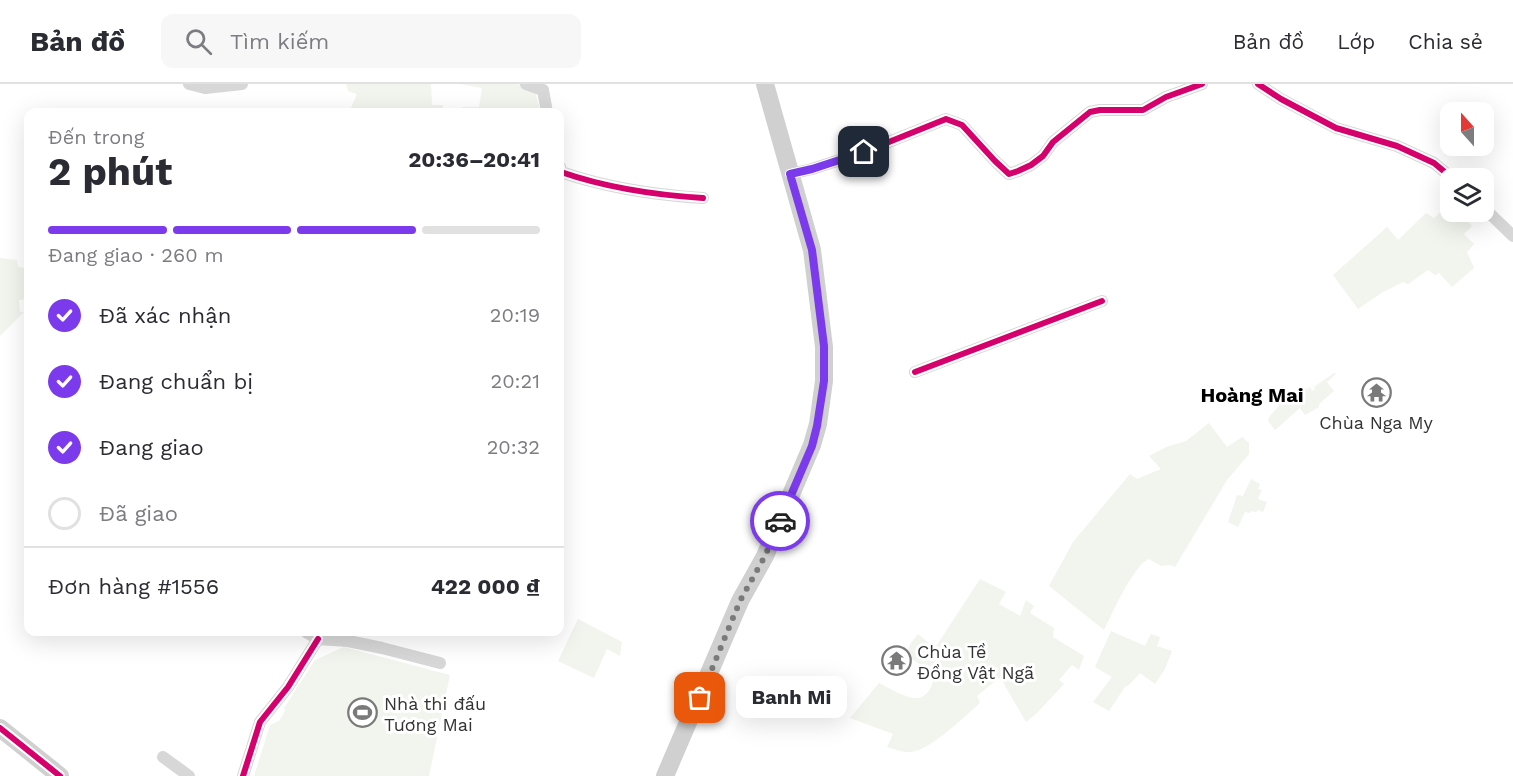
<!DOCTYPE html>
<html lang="vi">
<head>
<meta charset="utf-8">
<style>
  :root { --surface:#fff; --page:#f7f7f7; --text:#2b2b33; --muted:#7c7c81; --line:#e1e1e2; --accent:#7c3aed }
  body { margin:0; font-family:"Work Sans",sans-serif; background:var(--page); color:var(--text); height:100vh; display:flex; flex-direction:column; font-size:22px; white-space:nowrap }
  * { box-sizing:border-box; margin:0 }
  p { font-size:20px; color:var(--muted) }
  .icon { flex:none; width:33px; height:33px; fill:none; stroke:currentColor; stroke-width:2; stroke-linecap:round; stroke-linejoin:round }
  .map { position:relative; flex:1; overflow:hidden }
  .side { position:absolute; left:24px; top:24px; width:540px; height:528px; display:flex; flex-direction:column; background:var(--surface); border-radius:12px; box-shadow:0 6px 24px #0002 }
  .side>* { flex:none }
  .needle { width:39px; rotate:339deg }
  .buttons { position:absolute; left:1440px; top:18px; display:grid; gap:12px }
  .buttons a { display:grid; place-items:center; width:54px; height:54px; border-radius:12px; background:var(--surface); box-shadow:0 6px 24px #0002; font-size:30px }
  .pin { position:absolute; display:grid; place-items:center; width:51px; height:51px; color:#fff; margin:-26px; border-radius:12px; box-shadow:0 3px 9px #0006 }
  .courier { position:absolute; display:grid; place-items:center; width:60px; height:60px; margin:-30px; border:4px solid #7c3aed; border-radius:50%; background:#fff; color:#222; box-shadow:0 2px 8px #0007 }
  .bubble { position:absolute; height:42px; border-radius:12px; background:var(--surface); box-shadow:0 6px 24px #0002; font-size:20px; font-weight:700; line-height:42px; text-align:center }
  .head em { font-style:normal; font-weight:700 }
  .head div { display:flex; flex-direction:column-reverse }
  .head { display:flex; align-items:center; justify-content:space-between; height:102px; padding:0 24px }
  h1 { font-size:39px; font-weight:700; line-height:45px }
  .bar { display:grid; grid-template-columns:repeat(4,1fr); gap:9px 6px; align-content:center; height:72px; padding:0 24px }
  .bar i { height:8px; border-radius:4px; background:var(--line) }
  .bar .on { background:var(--accent) }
  .bar p { grid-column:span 4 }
  .line { display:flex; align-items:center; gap:15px; padding:0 24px; border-top:2px solid var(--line) }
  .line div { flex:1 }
  ol { padding:0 24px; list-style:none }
  li { display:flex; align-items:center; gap:18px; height:66px }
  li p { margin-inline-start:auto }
  li .icon { padding:6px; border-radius:50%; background:var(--accent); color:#fff; stroke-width:4 }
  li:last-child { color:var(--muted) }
  li i { width:33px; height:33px; border:3px solid var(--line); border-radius:50% }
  header { display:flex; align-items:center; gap:36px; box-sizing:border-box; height:84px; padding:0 30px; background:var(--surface); border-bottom:2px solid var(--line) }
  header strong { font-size:28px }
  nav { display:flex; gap:33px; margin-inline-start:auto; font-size:21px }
  .search { width:420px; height:54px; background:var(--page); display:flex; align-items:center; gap:15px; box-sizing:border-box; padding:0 21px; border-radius:12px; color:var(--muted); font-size:22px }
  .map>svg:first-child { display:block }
  .green { fill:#f1f5ed }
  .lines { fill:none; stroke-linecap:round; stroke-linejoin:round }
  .street { stroke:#d7d7d7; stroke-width:12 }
  .secondary { stroke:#d0d0d0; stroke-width:18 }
  .cycleway-casing { stroke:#fff; stroke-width:10 }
  .cycleway { stroke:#d6006c; stroke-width:6 }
  .done { stroke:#7a7a7a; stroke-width:6; stroke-dasharray:0 10.8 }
  .route { stroke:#7c3aed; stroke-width:8 }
  .labels { text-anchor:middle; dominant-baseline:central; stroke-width:6; stroke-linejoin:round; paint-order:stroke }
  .poi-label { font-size:18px; fill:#333; stroke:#fff; text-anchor:start }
  .neighbourhood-label { font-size:20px; font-weight:bold; fill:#000; stroke:#fff }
</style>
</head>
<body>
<header>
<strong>Bản đồ</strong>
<div class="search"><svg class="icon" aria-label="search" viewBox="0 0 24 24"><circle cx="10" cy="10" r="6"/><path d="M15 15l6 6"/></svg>Tìm kiếm</div>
<nav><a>Bản đồ</a><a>Lớp</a><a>Chia sẻ</a></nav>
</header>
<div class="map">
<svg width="1513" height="692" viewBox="0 0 1513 692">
  <rect width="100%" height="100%" fill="#fff"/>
  <path class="green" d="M 346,0 L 431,0 L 432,21 L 443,21 L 443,28 L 351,28 L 350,26 L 357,10 L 348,7 Z
    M 460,0 L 518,0 L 534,5 L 541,28 L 461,28 L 462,23 L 479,23 L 482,4 Z
    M 1450,119 L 1450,128 L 1458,128 L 1472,142 L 1464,150 L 1474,160 L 1467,168 L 1474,184 L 1452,203 L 1439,189 L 1435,191 L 1428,186 L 1408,200 L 1403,198 L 1383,208 L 1358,225 L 1333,191 L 1387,143 L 1398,156 L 1426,129 L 1434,134 Z
    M 0,174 L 17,176 L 18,183 L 24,184 L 25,191 L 28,192 L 28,215 L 19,216 L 20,228 L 24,228 L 0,252 Z
    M 1334,289 L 1336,290 L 1327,298 L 1334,307 L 1319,320 L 1319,323 L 1305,331 L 1300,324 C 1291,331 1284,339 1275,346 L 1268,337 L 1269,333 L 1285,315 L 1291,320 L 1301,311 L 1306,303 L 1307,306 L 1310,303 L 1312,307 L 1315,305 L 1314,303 Z
    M 1209,339 L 1227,363 L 1242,353 L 1249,359 L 1249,370 L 1227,396 L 1175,483 L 1170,481 L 1161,482 L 1149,475 C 1134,480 1112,530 1104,546 L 1049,502 L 1073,458 L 1130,390 L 1137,395 L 1161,385 L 1149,372 L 1166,363 L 1186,357 Z
    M 1251,395 L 1260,400 L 1258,405 L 1262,406 L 1258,415 L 1267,418 L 1263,428 L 1258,426 L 1256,428 L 1251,427 L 1250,429 L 1245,428 L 1238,443 L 1228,438 L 1237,411 L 1243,412 Z
    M 980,495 L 1006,508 L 999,520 L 1020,532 L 1026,516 L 1034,522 L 1030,529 L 1054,544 L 1053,553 L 1084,572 L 1079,586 L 1072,581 L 1059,596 L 1064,600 L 1036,630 L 1026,638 L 1000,593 L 977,612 L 980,619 C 965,632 930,667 910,668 C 903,668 895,666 887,663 L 893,650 L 850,634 L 879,599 C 888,604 909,616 919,614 C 923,613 928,609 930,605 C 941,589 916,578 905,571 L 911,559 L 918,550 L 935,564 Z
    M 578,535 L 622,558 L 620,572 L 607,565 L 594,594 L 558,577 Z
    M 1111,547 L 1145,562 L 1151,550 L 1160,553 L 1157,562 L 1172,567 L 1165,585 L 1155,600 L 1140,589 L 1129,601 L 1125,603 L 1109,627 L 1093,618 L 1112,593 L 1095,583 Z
    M 344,563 L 450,591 L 429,692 L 254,692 L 270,641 L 279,637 L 285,627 L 284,624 L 315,576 Z"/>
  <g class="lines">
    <path class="street" d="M 189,0 L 205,4 L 242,0
      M 526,0 L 543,6 L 547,28
      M 1258,0 L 1281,15 L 1336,44 L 1397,62 L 1434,79 L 1452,94
      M 560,83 L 561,88 C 607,104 655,111 703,114
      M 790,90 L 812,85 L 864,68 L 946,35 L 962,41 L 995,77 L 1009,90 L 1018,87 L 1031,81 L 1043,72 L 1053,58 L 1090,28 L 1100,26 L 1143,26 L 1166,13 L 1202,0
      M 1484,124 L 1513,152
      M 915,288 L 1102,217
      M 306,548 L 318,555 L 348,557 L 382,564 L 440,579
      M 163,673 L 189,692
      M 243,692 L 260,638 L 288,603 L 318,555"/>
    <path class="secondary" d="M 0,644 L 60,692
      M 665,692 L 740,517 L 765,472 L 812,361 L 818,340 L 824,297 L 824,263 L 812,166 L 765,0"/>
    <defs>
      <path id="cycleway" d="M 1258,0 L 1281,15 L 1336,44 L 1397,62 L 1434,79 L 1452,94
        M 560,83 L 561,88 C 607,104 655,111 703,114
        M 790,90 L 812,85 L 864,68 L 946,35 L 962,41 L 995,77 L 1009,90 L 1018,87 L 1031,81 L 1043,72 L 1053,58 L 1090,28 L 1100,26 L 1143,26 L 1166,13 L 1202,0
        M 915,288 L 1102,217
        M 0,644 L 60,692
        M 243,692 L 260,638 L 288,603 L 318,555"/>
    </defs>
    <use href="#cycleway" class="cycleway-casing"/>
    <use href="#cycleway" class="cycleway"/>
  </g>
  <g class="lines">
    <path class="done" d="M 700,614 L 740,517 L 765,472 L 780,437"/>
    <path class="route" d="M 780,437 L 812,362 L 817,342 L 824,297 L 824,262 L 812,166 L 790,90 L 812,85 L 864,68"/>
  </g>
  <defs>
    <symbol id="temple-ring" viewBox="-11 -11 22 22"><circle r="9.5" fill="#fff" stroke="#7a7a7a" stroke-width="1.5"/><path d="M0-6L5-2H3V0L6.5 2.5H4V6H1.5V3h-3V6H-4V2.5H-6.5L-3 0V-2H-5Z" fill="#7a7a7a"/></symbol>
    <symbol id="stadium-ring" viewBox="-11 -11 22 22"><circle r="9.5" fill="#fff" stroke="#7a7a7a" stroke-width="1.5"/><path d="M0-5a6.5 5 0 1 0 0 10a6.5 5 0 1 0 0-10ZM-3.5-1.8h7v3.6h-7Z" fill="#7a7a7a"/></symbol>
  </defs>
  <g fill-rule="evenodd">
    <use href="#temple-ring" x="1360" y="292" width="33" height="33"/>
    <use href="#temple-ring" x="880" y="560" width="33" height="33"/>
    <use href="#stadium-ring" x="346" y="612" width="33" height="33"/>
  </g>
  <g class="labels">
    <g class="poi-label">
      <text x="1376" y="338" text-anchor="middle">Chùa Nga My</text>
      <text x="917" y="567">Chùa Tề<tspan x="917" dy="21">Đồng Vật Ngã</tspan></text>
      <text x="384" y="619">Nhà thi đấu<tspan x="384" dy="21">Tương Mai</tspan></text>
    </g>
    <g class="neighbourhood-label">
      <text x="1252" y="311">Hoàng Mai</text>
    </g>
  </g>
</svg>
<div class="buttons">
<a><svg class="needle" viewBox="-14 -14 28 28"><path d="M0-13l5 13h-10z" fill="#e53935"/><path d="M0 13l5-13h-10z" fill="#7c7c81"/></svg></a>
<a><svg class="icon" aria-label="layers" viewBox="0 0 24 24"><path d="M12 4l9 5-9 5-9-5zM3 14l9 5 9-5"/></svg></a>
</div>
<div class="pin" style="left:700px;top:614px;background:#ea580c"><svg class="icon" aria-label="bag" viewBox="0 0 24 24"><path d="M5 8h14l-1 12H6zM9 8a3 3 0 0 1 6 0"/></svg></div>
<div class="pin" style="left:864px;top:68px;background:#1f2937"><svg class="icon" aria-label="home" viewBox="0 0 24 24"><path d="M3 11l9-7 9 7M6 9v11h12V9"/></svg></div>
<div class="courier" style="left:780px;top:437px"><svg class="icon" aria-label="car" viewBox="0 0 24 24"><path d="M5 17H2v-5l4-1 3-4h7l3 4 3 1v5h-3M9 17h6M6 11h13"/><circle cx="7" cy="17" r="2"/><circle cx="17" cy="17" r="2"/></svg></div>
<div class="bubble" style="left:736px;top:592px;width:111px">Banh Mi</div>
<section class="side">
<div class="head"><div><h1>2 phút</h1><p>Đến trong</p></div><em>20:36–20:41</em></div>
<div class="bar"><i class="on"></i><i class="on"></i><i class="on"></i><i></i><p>Đang giao · 260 m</p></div>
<ol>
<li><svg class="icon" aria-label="check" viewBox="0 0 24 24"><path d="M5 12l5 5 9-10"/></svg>Đã xác nhận<p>20:19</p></li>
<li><svg class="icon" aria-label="check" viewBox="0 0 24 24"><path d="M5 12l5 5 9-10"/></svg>Đang chuẩn bị<p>20:21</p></li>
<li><svg class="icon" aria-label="check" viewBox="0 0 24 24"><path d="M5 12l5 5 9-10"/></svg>Đang giao<p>20:32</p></li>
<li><i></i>Đã giao</li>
</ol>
<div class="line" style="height:78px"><div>Đơn hàng #1556</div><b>422 000 ₫</b></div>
</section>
</div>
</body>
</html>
